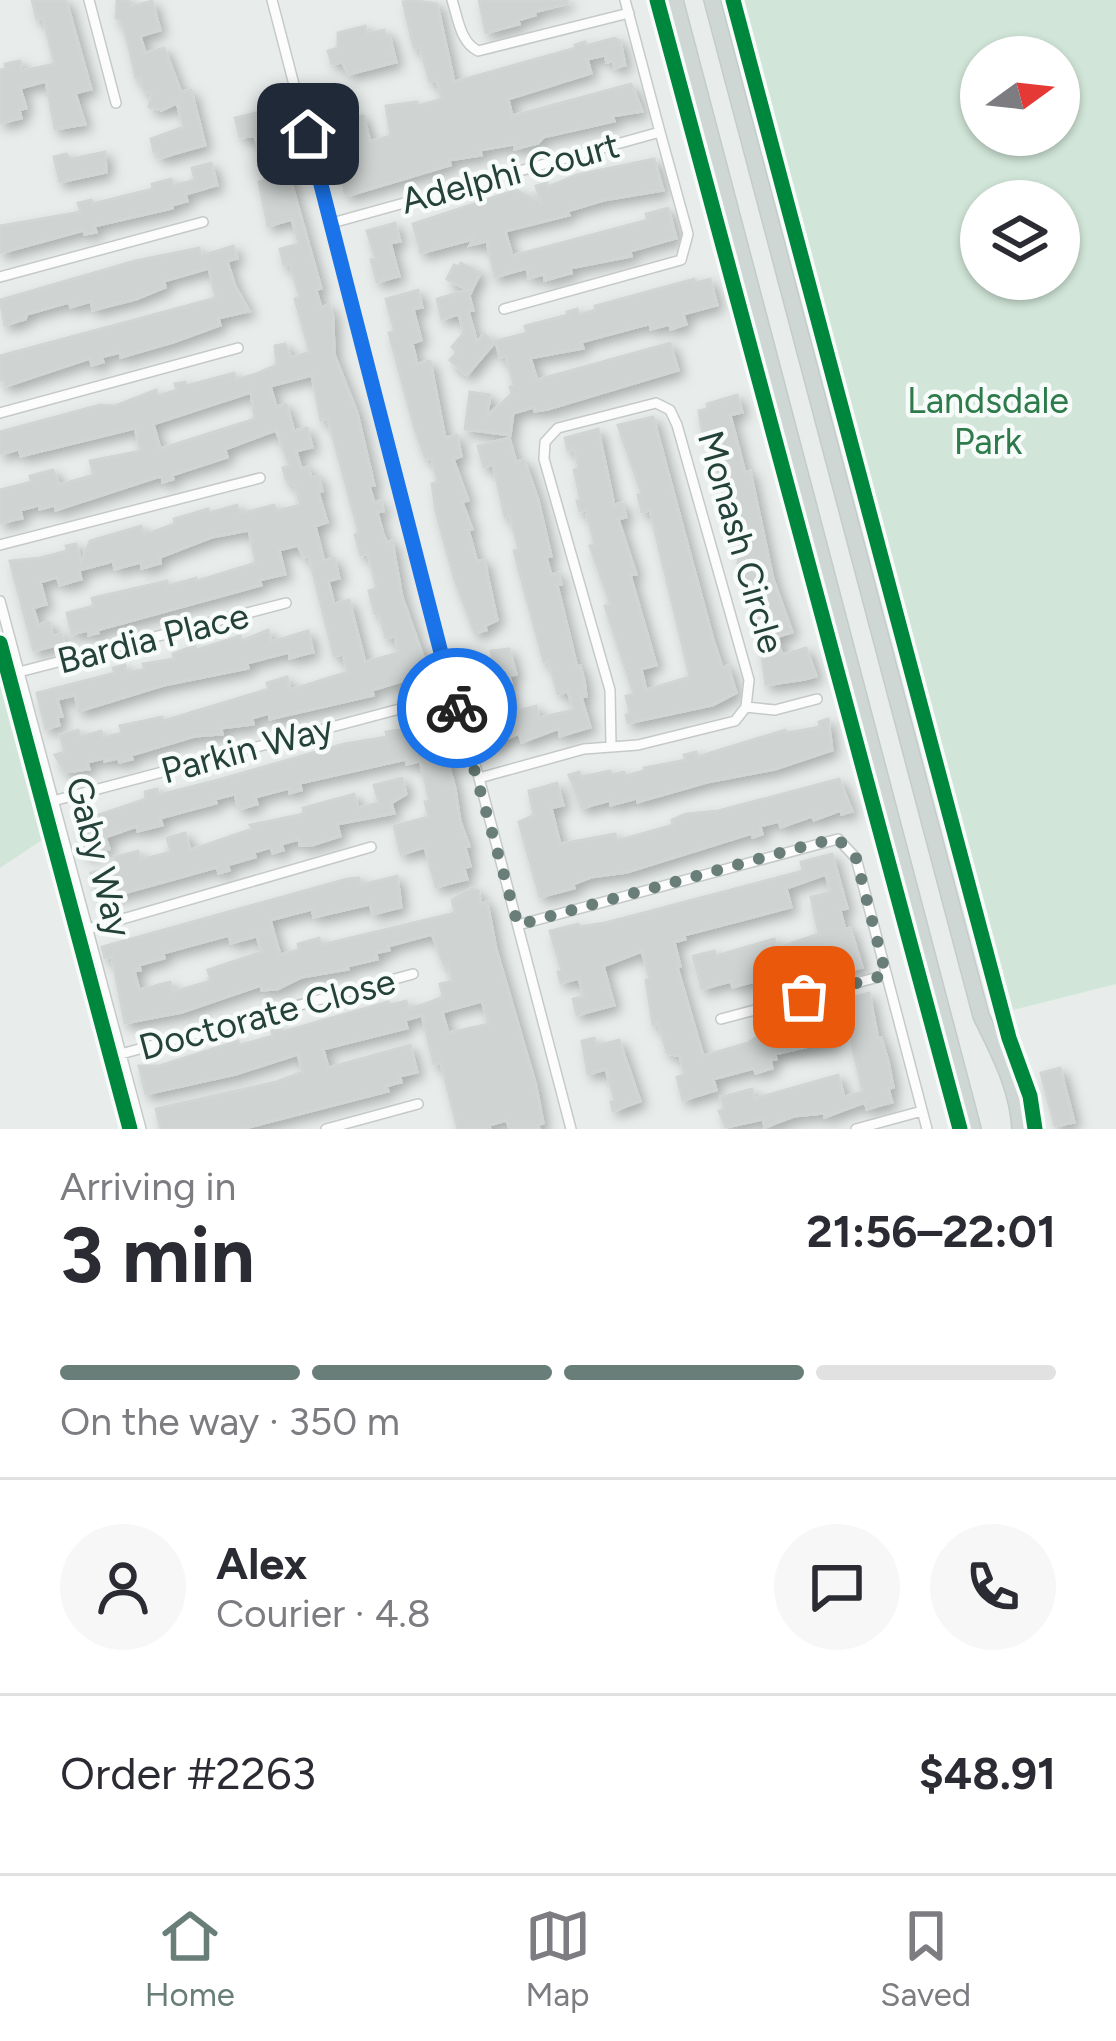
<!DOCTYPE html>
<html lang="en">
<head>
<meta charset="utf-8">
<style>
  :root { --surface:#fff; --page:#f7f7f7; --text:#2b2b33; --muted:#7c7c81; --line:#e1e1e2; --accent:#697e78 }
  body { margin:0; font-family:Figtree,sans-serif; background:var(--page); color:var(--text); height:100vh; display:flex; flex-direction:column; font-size:45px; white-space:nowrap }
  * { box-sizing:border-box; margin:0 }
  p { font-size:39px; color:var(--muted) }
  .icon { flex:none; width:66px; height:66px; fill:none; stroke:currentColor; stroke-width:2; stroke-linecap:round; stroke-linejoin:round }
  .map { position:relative; height:1129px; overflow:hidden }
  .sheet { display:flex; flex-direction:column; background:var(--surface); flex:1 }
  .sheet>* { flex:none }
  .needle { width:78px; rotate:75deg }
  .tools { position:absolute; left:960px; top:36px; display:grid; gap:24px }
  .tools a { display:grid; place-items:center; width:120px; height:120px; border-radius:50%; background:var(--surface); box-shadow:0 3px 9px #0004; font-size:60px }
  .pin { position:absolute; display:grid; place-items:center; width:102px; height:102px; color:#fff; margin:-51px; border-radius:24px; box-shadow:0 6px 18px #0006 }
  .courier { position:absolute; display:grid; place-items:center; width:120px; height:120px; margin:-60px; border:9px solid #1a73e8; border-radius:50%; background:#fff; color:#222; box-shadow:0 3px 15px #0007 }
  .overview em { font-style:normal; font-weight:700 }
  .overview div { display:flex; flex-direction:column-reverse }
  .overview { display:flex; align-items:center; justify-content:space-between; height:204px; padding:0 60px }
  h1 { font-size:78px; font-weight:700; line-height:90px }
  .bar { display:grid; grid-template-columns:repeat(4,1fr); gap:18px 12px; align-content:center; height:144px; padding:0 60px }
  .bar i { height:15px; border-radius:9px; background:var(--line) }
  .bar .selected { background:var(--accent) }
  .bar p { grid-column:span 4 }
  .line { display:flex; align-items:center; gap:30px; padding:0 60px; border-top:3px solid var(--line) }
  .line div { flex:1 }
  .round { display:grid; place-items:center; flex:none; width:126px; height:126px; border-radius:63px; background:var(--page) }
  .tab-bar { display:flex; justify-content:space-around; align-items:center; height:168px; border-top:3px solid var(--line); background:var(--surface); font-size:33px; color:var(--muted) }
  .tab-bar a { display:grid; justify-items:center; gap:6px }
  .tab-bar .selected { color:var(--accent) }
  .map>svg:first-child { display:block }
  .green { fill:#d1e6d8; fill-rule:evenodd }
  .building { fill:#cfd4d2; stroke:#d1d6d4; stroke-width:3; fill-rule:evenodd; filter:url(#shadow) }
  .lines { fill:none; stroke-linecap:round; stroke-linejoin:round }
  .minor-casing { stroke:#c5cac8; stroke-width:12 }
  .primary-casing { stroke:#c3ccc9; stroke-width:18 }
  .minor { stroke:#fcfcfc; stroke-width:9 }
  .primary { stroke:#cfd7d5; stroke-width:15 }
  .cycleway-casing { stroke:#f7fbf9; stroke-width:22 }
  .cycleway { stroke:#00873e; stroke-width:15 }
  .done { stroke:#697e78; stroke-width:12; stroke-dasharray:0 21.6 }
  .route { stroke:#1a73e8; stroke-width:15 }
  .labels { text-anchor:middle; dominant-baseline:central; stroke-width:9; stroke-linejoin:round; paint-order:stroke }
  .street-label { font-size:36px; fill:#24423a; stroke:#f7fbf9 }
  .park-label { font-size:36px; fill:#2d7a4b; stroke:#f7fbf9 }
</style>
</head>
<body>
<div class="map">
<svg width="1116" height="1129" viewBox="0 0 1116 1129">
  <defs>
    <filter id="shadow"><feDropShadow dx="5.5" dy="5.5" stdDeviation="6" flood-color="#0004"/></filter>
  </defs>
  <rect width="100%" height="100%" fill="#e8edeb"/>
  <path class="green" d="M 744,0 L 1116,0 L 1116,984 L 1013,1010 ZM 1059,57 L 1059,135 L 981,135 L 981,57 ZM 1059,201 L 1059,279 L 981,279 L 981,201 Z
    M 0,674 L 9,675 L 51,834 L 0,868 Z"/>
  <path class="building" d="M 32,0 L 65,0 L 67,4 L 91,89 L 75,93 L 85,124 L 55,129 L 46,81 L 20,88 L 26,108 L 19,110 L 21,118 L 0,123 L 0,70 L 6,69 L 5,64 L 20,61 L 22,71 L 55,64 L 43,17 L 37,19 Z
    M 117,0 L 129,0 L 130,7 L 152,1 L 160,30 L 140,36 L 145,53 L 164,48 L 181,92 L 191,90 L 205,145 L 160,158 L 158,151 L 154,152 L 151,139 L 184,127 L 177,103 L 162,110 L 149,107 L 152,94 L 144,90 L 140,77 L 136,78 L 128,42 L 121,20 L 116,18 Z
    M 412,0 L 437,4 L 454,82 L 576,48 L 575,45 L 585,42 L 586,46 L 614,38 L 620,41 L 625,65 L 615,68 L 613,61 L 607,62 L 605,55 L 587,59 L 591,73 L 508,99 L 512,116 L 631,84 L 642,111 L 612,116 L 614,121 L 543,137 L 538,143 L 515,149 L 514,144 L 480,150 L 481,155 L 449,160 L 450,165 L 350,195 L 345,193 L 333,121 L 363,116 L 370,141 L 391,136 L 386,106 L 417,102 L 418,106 L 442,99 L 437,80 L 430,82 L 420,47 L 414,48 L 403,2 Z
    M 479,0 L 567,0 L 568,3 L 534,12 L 535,15 L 518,20 L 519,24 L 486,33 Z
    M 365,26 L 367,34 L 384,30 L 385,36 L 389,35 L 396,62 L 349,74 L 342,62 L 332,64 L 328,51 L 338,48 L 338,33 Z
    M 271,109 L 282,152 L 287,150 L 289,160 L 285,161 L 321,288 L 316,290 L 321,308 L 329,305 L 333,317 L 334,354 L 357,413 L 374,485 L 369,486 L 374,503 L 381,501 L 383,511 L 377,512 L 383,534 L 387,543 L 392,541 L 402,597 L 427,668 L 414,671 L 415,677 L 372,690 L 373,695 L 270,719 L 269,713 L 252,718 L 253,724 L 221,728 L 222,734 L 195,736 L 131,755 L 132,759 L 120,762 L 118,758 L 105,761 L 104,758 L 87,762 L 89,769 L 65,772 L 55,755 L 65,752 L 60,735 L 78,730 L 80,737 L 101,731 L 103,738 L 122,733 L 120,726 L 162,717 L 163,721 L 269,689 L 267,683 L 287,677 L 290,690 L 348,672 L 343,654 L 334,656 L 309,556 L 304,557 L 298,545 L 279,550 L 285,574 L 259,580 L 261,585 L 97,630 L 98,633 L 89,635 L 88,630 L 72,634 L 67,613 L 94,606 L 92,598 L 167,581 L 168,586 L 196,578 L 197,581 L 256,563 L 249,530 L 212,537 L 160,557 L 160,563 L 142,568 L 141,562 L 115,569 L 113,561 L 79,570 L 81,579 L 60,585 L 57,577 L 40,582 L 46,604 L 33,608 L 38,625 L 49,622 L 53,636 L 61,634 L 64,643 L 34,651 L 10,561 L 40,558 L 67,551 L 66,546 L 76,544 L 81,562 L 90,541 L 141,526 L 144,535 L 175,524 L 174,519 L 208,509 L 209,513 L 237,505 L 240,514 L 274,505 L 276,511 L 301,505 L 295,485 L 286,479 L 283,468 L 290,466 L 276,430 L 225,449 L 227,457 L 172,475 L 173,479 L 163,482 L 162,476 L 154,478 L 56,510 L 55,505 L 40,509 L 39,505 L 20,510 L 22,518 L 0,523 L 0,490 L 32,482 L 30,476 L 53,470 L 59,485 L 94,475 L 90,461 L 141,451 L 135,428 L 21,456 L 19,449 L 0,454 L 0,432 L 100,405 L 115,406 L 156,390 L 158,396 L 177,390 L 175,384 L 185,382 L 186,386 L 234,373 L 236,380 L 256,374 L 277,365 L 275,346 L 285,344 L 291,358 L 310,352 L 295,299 L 300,297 L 290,264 L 284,265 L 280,249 L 299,244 L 292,219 L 268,226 L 259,182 L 267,180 L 255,136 L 240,137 L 235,118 ZM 312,375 L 321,420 L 328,418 L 359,533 L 355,535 L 361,555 L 368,553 L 377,588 L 369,591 L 375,614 L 379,613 L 386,638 L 395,636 L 399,653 L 365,662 L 349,600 L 334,604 L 328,581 L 339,578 L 334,558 L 324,561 L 315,526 L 327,522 L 318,492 L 322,491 L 318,476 L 311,478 L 308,467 L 301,469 L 296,451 L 312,447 L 307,428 L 294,431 L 286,404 L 276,407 L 270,386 ZM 251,392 L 255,419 L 160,449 L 153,424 Z
    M 105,152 L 106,172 L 60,182 L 54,157 L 66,154 L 71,159 Z
    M 654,159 L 663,190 L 604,200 L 567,211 L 569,215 L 505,231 L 512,256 L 648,220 L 646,214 L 668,208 L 676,238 L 630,251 L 631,256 L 570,268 L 571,273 L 545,280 L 544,274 L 529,278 L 527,268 L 495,277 L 487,241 L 470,245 L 473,239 L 421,253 L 413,224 L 516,190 L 541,203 L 536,186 L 547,183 L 548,187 L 577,175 Z
    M 211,163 L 217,185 L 185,194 L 187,201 L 172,205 L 172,208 L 94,226 L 96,232 L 85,234 L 84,230 L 0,253 L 0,226 L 81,212 L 78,203 L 91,200 L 92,204 L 153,189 L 152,184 L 171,179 L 173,186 L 195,180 L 192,168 Z
    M 395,223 L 400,241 L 390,243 L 399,276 L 377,282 L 371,260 L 376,259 L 367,231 Z
    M 233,246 L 237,258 L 227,261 L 235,286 L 249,311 L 218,318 L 220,325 L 173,342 L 121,357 L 120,352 L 101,357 L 103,362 L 92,365 L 90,358 L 6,386 L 4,379 L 0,380 L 0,356 L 216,298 L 209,268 L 164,281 L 165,287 L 136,299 L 93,310 L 91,301 L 71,307 L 69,302 L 27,314 L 25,319 L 5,325 L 0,300 L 135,261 L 199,248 L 201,256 Z
    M 461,263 L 480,273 L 469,296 L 473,310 L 468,311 L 477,343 L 484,334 L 494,343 L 467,375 L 450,360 L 457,352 L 452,347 L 464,333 L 459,314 L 442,319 L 437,299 L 468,290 L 447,279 L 454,265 L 459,267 Z
    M 694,279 L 695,283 L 710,279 L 717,305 L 683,314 L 686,324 L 671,329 L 670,324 L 651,329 L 650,324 L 644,325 L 581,342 L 583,348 L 530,358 L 537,380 L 670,343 L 678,370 L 548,409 L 535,411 L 534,407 L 513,413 L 510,435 L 465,429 L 470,392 L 490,395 L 487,416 L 512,394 L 510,387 L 514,385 L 506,356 L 500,357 L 496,341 L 527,333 L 525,326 L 568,315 L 567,312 L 577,309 L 579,315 L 596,310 L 595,306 Z
    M 418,290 L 422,307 L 413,309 L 421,340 L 412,343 L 417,364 L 430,361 L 445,438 L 457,435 L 461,456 L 453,459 L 468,500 L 462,502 L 472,529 L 468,530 L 477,562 L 484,560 L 497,620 L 485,626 L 486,630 L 475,633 L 455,580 L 436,512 L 432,484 L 438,482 L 432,459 L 425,457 L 415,429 L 389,333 L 395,332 L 386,299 Z
    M 737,395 L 742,412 L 730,415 L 745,473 L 750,471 L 773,579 L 792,632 L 776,637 L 782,655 L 806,648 L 816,676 L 805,679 L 766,685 L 757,619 L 738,563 L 739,547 L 708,435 L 704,437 L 701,425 L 699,411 L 708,409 L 707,404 Z
    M 653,417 L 713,640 L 722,667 L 728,666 L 736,693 L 712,705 L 628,723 L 626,715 L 630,713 L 626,696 L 634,694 L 605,606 L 611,605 L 590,546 L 595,545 L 586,510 L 580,511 L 577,501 L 581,500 L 574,470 L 579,468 L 574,448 L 568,450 L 565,438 L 598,429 L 614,505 L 622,503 L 626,517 L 618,519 L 636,574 L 630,575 L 656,665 L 641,669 L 646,690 L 690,677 L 650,510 L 642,512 L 638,495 L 642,494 L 618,425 Z
    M 509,438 L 516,462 L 524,460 L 538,500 L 551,556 L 546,557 L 551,575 L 558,573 L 561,584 L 557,585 L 577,667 L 580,666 L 584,680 L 586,696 L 581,697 L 590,727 L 560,736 L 559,728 L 522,742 L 519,733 L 491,746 L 482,713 L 498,708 L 491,681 L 486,682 L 483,672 L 495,668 L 491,651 L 509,649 L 516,674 L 509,676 L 511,683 L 506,684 L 510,713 L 536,706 L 539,718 L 574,710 L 568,691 L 558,694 L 549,661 L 544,662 L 514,551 L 519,550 L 510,515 L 505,517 L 493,464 L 484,467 L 478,446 Z
    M 268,630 L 271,642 L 308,631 L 313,652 L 290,658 L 289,652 L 247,663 L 248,668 L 164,685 L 79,711 L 75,695 L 57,699 L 62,716 L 57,717 L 59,725 L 46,729 L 37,693 L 115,673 L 113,668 L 125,665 L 127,673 L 145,669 L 143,664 L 174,659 L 173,654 L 186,649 L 195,646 L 196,650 L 240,636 L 242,641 Z
    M 828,719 L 832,750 L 775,769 L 707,782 L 638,802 L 637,798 L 611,805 L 610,800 L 582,808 L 569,775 L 579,772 L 581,777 L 610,771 L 611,775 L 624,772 L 626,776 L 644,771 L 644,768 L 686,760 L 684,755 L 696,752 L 697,757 L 785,730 L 786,733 L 820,727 L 819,722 Z
    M 426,721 L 427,724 L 435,722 L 440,732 L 455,789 L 460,821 L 469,846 L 465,847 L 470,866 L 464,868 L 467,879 L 436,887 L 425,847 L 401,854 L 394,826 L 429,817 L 425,802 L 430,801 L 420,761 L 407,764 L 406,759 L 300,783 L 301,790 L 290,793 L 289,788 L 255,797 L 257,804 L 239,809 L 235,794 L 215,799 L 216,803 L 160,818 L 162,825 L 138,831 L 137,826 L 105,837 L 109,849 L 85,855 L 78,822 L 146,799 L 145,792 L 157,789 L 159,795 L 218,780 L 344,744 L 387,737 L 386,732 L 415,728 L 414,724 Z
    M 402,778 L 406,794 L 391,803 L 394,813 L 337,824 L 340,836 L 312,845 L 300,845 L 299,839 L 281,844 L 283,850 L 273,853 L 271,847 L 254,852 L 255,857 L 227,865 L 229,870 L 219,873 L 217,867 L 99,900 L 91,873 L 117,866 L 115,857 L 138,851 L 140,860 L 171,852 L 167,838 L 185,833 L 190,849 L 197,848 L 252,829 L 250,825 L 304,814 L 303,808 L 354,794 L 358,808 L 379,803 L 374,785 Z
    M 839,779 L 852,811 L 842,814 L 841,810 L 814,820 L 812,816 L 781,827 L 779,821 L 760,826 L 762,834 L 753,837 L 752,833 L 627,872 L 591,877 L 573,884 L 574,888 L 540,897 L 519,822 L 534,815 L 529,791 L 557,783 L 563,805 L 551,808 L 560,844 L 615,834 L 617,841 L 673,825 L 672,820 L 686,814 L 718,811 Z
    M 832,854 L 847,908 L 840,910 L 845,930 L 850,928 L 862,967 L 832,975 L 830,967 L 764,985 L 762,979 L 733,987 L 731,981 L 702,989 L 693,956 L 714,951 L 716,956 L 774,939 L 777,948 L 819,934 L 811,897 L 831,892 L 826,874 L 786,888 L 791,907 L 684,935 L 685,939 L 674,942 L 680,966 L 677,967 L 703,1056 L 748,1043 L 762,1034 L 760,1030 L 784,1022 L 786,1029 L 804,1024 L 802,1016 L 811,1014 L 827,1012 L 835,1040 L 775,1054 L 776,1059 L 770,1060 L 772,1068 L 756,1073 L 754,1068 L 713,1079 L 716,1090 L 683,1100 L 677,1077 L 685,1075 L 680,1056 L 667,1053 L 659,1023 L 653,1025 L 646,980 L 650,979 L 642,951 L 603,966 L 614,1005 L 577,1015 L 573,999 L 584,996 L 579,978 L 561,983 L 558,972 L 562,971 L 550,931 L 578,924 L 579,927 L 605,923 L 803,871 L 801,862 Z
    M 397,876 L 401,907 L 373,914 L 370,904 L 314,917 L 312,909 L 270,920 L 280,955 L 299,950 L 298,944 L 319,938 L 321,945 L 455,913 L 452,900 L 470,889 L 478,890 L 481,904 L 487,902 L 496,949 L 536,1086 L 543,1123 L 538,1125 L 539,1129 L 510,1129 L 507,1120 L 489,1125 L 490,1129 L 458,1129 L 441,1063 L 434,1064 L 422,1015 L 405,1020 L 407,1028 L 323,1049 L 328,1068 L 410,1045 L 417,1072 L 400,1076 L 401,1082 L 386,1086 L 388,1091 L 241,1129 L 161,1129 L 156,1109 L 276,1082 L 303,1072 L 298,1054 L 236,1074 L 146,1094 L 139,1066 L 159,1066 L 238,1041 L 240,1045 L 255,1041 L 273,1036 L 272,1031 L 281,1028 L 282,1032 L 388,1002 L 391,1005 L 406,1001 L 408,1009 L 428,1003 L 443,997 L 440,984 L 453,981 L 448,964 L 444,965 L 432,934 L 388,946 L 389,950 L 376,953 L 377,959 L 347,966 L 348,969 L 302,977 L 277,989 L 262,990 L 261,985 L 182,1012 L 125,1023 L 112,956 L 105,958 L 102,947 L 347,879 L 359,878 L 361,885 ZM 229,935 L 231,943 L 257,936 L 262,952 L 208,970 L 211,981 L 173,992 L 170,982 L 139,990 L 134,971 L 140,970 L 139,965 L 164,958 L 163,953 ZM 482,1001 L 489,1024 L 448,1033 L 442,1012 Z
    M 869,993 L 878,1039 L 881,1038 L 888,1061 L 893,1087 L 888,1089 L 892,1102 L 867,1109 L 865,1102 L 825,1117 L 824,1113 L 794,1116 L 765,1127 L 763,1119 L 726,1127 L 719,1111 L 724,1109 L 721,1097 L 752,1089 L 754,1099 L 838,1075 L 844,1097 L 863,1092 L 842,1000 Z
    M 594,1038 L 596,1046 L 619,1040 L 640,1101 L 613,1111 L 611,1102 L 615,1101 L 606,1069 L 588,1074 L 582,1041 Z
    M 1060,1068 L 1074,1122 L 1055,1126 L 1041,1073 Z"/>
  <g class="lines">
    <defs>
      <path id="minor" d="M 89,0 L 116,103
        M 272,0 L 450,684
        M 452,0 C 458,18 460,42 478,51 L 629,13
        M 625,0 L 660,132
        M 332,223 L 660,132 L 688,234 L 681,260 L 504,309
        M 0,277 L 203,222
        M 0,413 L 238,348
        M 0,545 L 260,478
        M 0,601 L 141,1129
        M 19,672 L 286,603
        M441 696a12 12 0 1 1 24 0a12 12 0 1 1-24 0Z
        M 457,707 L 479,778 L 571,1129
        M 746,707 L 775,710 L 817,699
        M 479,778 L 584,749 L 638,745 L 735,721 L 746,707 L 749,680 L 677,425 L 670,410 L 656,403 L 558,428 L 545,442 L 544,459 L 610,690 L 611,746
        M 53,801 L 441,698
        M 518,925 L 838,839 L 856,858 L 927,1129
        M 88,929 L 371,847
        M 721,1019 L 886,975
        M 121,1054 L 413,974
        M 326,1129 L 418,1104
        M 856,1129 L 922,1111"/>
      <path id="primary" d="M 675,0 L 973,1129
        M 712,0 L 981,1016 C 999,1053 1018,1088 1020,1129"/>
    </defs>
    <use href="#minor" class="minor-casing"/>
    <use href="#primary" class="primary-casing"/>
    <use href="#minor" class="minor"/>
    <use href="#primary" class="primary"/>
    <defs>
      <path id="cycleway" d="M 657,0 L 960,1129
        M 733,0 L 1009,1038 L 1030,1096 L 1035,1129
        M 0,643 L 130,1129"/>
    </defs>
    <use href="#cycleway" class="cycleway-casing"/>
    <use href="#cycleway" class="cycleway"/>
  </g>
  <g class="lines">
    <path class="done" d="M 457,708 L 518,925 L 816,843 L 838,839 L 856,858 L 886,975 L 804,997"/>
    <path class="route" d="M 308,134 L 449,684 L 459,685 L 464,692 L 457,708"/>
  </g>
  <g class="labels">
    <g class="street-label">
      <text transform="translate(510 173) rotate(-15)">Adelphi Court</text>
      <text transform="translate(741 542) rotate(74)">Monash Circle</text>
      <text transform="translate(153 638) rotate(-14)">Bardia Place</text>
      <text transform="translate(247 749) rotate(-15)">Parkin Way</text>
      <text transform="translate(99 857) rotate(75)">Gaby Way</text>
      <text transform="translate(267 1014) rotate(-15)">Doctorate Close</text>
    </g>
    <g class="park-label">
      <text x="988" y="400">Landsdale<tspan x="988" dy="41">Park</tspan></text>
    </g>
  </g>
</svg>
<div class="tools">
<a><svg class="needle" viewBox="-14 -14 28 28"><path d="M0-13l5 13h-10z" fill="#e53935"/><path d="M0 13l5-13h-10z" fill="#7c7c81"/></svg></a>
<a><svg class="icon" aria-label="layers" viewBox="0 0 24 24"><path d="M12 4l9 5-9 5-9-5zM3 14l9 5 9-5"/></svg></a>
</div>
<div class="pin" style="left:804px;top:997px;background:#ea580c"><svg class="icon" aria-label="bag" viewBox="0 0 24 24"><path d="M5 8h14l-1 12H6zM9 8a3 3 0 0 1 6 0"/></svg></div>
<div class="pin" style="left:308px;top:134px;background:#1f2937"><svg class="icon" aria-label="home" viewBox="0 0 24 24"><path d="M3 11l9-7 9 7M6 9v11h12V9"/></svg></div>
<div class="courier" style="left:457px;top:708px"><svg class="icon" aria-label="bike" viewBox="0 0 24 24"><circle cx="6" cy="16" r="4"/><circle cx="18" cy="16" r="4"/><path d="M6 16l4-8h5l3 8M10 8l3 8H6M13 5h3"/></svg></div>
</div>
<section class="sheet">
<div class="overview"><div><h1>3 min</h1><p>Arriving in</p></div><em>21:56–22:01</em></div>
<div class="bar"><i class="selected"></i><i class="selected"></i><i class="selected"></i><i></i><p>On the way · 350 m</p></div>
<div class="line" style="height:216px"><a class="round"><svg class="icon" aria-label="person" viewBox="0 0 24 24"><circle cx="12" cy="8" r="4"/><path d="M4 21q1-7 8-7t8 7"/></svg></a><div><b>Alex</b><p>Courier · 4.8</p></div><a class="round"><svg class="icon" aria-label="chat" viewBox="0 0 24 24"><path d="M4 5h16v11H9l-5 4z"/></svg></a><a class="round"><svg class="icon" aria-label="phone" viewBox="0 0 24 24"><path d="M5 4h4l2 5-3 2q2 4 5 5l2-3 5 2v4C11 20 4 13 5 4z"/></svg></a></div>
<div class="line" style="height:156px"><div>Order #2263</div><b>$48.91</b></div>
</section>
<nav class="tab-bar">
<a class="selected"><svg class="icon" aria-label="home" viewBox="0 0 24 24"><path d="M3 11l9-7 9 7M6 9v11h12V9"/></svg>Home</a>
<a><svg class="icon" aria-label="map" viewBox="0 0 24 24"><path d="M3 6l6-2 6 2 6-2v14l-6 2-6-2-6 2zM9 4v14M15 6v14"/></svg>Map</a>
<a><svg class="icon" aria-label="saved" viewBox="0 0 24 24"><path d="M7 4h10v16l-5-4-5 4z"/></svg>Saved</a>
</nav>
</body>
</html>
